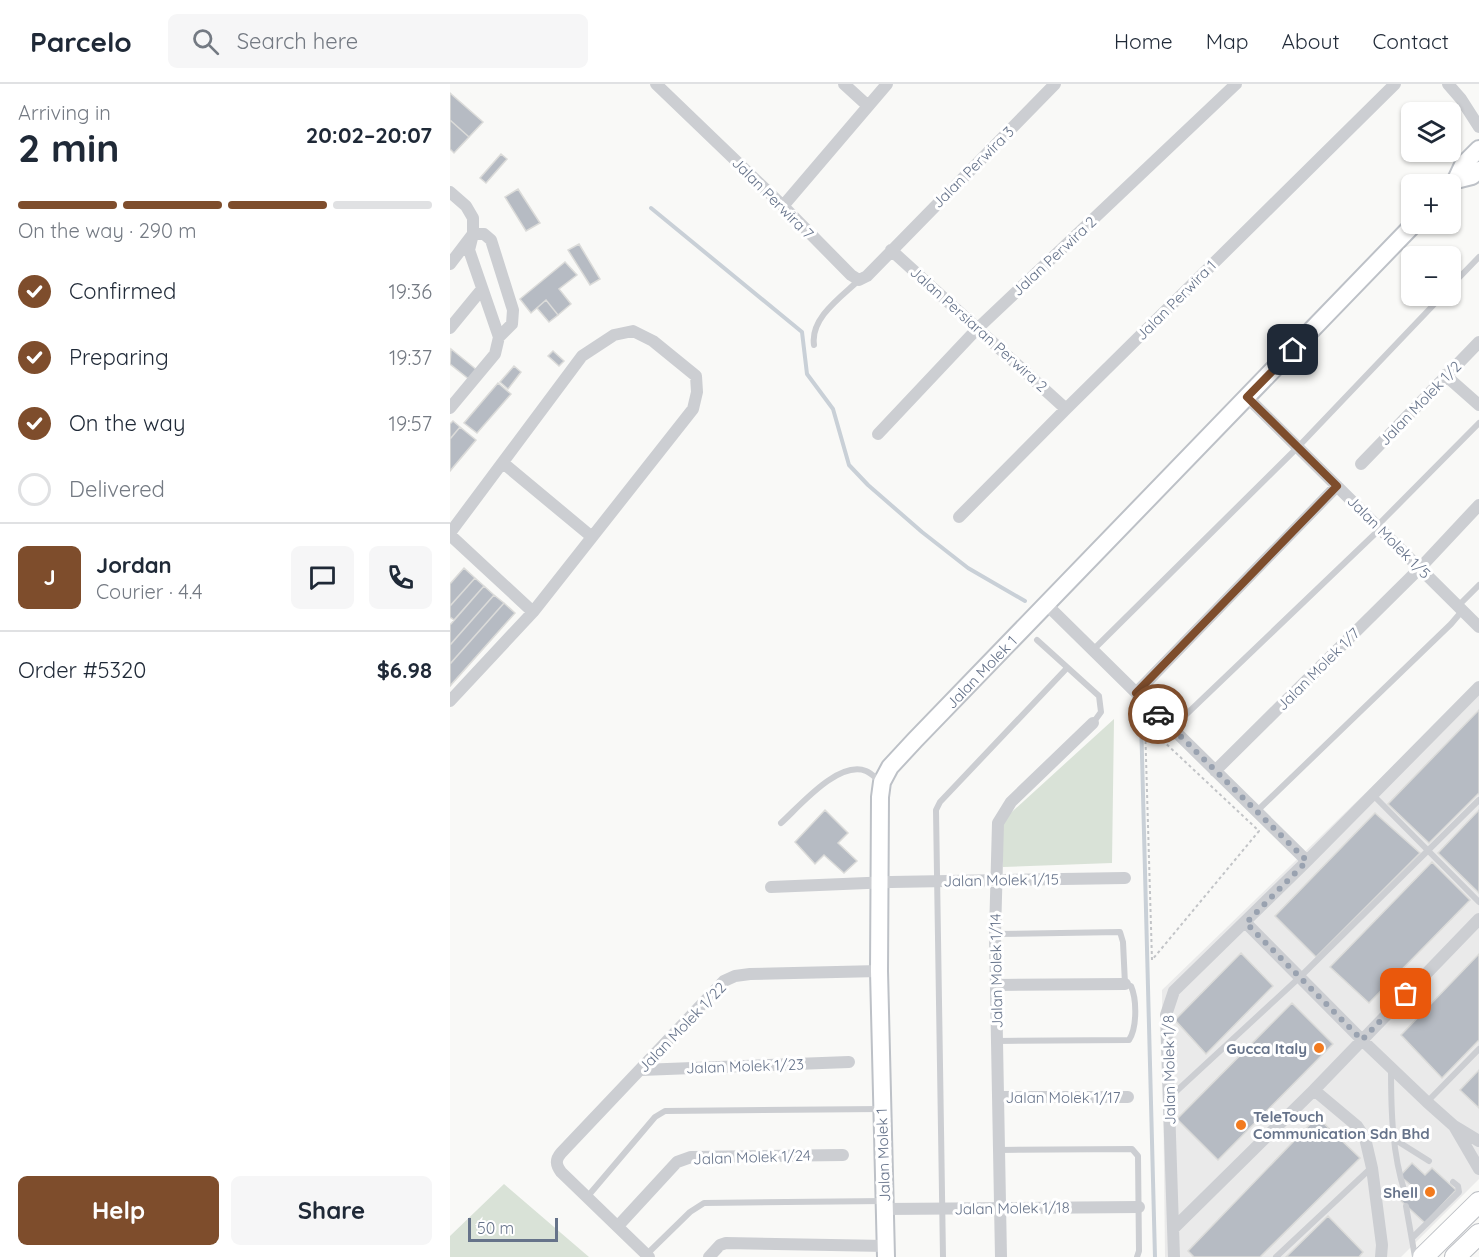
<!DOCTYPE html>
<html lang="en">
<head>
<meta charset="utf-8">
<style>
  :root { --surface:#fff; --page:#f6f6f7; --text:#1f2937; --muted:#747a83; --line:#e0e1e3; --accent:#7e4d2c }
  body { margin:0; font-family:Quicksand,sans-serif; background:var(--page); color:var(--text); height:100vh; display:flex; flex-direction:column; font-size:22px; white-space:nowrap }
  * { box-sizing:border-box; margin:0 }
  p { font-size:20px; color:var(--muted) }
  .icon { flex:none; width:33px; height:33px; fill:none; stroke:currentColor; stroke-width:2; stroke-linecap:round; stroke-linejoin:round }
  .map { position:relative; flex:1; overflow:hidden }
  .side { display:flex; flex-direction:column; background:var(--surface); width:450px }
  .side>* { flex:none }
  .fabs { position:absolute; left:951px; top:18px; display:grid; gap:12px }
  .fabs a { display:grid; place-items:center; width:60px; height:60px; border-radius:9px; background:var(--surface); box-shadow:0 2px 4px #0004; font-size:30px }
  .scale { position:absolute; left:18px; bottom:15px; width:90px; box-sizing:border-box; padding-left:6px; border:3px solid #66738a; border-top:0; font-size:16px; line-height:21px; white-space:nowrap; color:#66738a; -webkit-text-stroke:4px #fff; paint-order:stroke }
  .pin { position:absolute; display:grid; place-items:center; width:51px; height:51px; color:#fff; margin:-26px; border-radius:12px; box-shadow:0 3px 9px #0006 }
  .courier { position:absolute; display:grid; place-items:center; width:60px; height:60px; margin:-30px; border:4px solid #7e4d2c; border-radius:50%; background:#fff; color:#222; box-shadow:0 2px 8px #0007 }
  .summary em { font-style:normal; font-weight:800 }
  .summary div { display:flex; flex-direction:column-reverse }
  .summary { display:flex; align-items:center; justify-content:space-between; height:102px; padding:0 18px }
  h1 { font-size:39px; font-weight:800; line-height:45px }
  .bar { display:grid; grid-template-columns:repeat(4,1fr); gap:9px 6px; align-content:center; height:72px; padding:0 18px }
  .bar i { height:8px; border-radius:4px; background:var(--line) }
  .bar .active { background:var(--accent) }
  .bar p { grid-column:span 4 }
  .line { display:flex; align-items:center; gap:15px; padding:0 18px; border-top:2px solid var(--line) }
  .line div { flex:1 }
  .round { display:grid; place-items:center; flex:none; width:63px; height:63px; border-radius:9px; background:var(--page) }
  ol { padding:0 18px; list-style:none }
  li { display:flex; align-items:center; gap:18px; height:66px }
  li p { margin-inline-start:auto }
  li .icon { padding:6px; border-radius:50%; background:var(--accent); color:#fff; stroke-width:4 }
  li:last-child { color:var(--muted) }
  li i { width:33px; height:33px; border:3px solid var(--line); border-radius:50% }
  .action { display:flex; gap:12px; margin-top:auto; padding:12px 18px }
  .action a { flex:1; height:69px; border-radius:9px; background:var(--accent); color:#fff; font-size:24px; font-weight:800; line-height:69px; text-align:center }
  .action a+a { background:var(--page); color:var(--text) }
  header { display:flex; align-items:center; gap:36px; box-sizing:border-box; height:84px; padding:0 30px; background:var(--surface); border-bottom:2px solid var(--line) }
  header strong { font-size:28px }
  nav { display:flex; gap:33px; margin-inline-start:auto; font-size:21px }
  .search { width:420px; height:54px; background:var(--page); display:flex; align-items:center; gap:15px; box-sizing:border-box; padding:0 21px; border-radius:9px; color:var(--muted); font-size:22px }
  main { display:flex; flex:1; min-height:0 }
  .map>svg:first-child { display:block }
  .built { fill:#eaeaea }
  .green { fill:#d9e2d7 }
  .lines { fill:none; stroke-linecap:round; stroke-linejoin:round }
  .stream { stroke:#c9d0d7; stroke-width:4 }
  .building { fill:#b6bbc3; stroke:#dbdbd9; stroke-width:1.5 }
  .secondary-casing { stroke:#bdc1c7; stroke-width:20 }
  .primary-casing { stroke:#bcbfc4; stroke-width:22 }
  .path { stroke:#c2c4c7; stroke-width:2; stroke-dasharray:3 3; stroke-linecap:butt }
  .lane { stroke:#ccced2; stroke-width:6 }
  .street { stroke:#ccced2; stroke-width:12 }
  .secondary { stroke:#fff; stroke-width:16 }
  .primary { stroke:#fff; stroke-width:20 }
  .done { stroke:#99a2b0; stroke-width:6; stroke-dasharray:0 10.8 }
  .route { stroke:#7e4d2c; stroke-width:8 }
  .poi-dot { fill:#f27a1e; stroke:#fff; stroke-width:2 }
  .labels { text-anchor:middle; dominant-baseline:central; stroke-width:6; stroke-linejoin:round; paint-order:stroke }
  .street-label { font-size:15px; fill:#66738a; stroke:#fff }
  .poi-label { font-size:15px; font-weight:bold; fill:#66738a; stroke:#fff; text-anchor:end }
</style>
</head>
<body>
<header>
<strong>Parcelo</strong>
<div class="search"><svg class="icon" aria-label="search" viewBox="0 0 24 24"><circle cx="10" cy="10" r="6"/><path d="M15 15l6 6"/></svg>Search here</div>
<nav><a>Home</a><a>Map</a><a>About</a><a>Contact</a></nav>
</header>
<main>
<section class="side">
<div class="summary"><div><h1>2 min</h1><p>Arriving in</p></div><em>20:02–20:07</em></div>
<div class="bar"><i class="active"></i><i class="active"></i><i class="active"></i><i></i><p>On the way · 290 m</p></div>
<ol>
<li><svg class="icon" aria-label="check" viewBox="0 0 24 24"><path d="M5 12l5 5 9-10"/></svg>Confirmed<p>19:36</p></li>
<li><svg class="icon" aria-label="check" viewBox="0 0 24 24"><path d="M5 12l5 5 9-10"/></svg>Preparing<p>19:37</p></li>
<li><svg class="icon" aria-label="check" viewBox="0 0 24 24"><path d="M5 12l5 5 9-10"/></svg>On the way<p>19:57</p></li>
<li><i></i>Delivered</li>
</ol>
<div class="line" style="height:108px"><b class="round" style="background:var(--accent);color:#fff">J</b><div><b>Jordan</b><p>Courier · 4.4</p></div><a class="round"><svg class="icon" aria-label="chat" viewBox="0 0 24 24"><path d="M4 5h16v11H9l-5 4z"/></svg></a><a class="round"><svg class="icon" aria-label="phone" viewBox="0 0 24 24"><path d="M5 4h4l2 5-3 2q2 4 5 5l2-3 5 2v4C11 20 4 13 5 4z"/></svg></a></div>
<div class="line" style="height:78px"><div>Order #5320</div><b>$6.98</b></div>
<div class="action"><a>Help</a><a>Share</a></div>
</section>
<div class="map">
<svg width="1029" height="1173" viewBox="0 0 1029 1173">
  <rect width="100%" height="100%" fill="#f9f9f7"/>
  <path class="built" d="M 1029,599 L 1029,1095 L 951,1173 L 715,1173 L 712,906 Z"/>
  <path class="green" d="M 664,635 L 662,779 L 553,783 L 553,736 Z
    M 54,1100 L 139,1173 L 0,1173 L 0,1152 Z"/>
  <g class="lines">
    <path class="stream" d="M 201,124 L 352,248 L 357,290 L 383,325 L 399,381 L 418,401 L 472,448 L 518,484 L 575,517
      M 691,633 L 705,1173"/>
  </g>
  <path class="building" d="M 0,9 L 33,38 L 19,53 L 0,36 Z
    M 0,36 L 19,53 L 4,69 L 0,65 Z
    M 51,70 L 57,75 L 36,99 L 30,94 Z
    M 68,105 L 90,139 L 76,147 L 55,113 Z
    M 129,160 L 150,195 L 140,201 L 118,166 Z
    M 115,178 L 127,191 L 109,205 L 121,220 L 108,231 L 96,216 L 81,229 L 70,215 Z
    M 96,216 L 108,231 L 99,238 L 87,224 Z
    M 1,265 L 28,287 L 20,296 L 0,280 Z
    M 103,267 L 114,277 L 109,282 L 98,272 Z
    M 64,282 L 71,288 L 58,305 L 50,298 Z
    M 48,299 L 61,310 L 27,349 L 14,339 Z
    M 3,337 L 10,343 L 0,355 L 0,340 Z
    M 10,343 L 26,356 L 0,387 L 0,355 Z
    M 14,484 L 25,494 L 0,522 L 0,500 Z
    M 25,494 L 34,502 L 4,536 L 0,533 L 0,522 Z
    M 34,502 L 44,511 L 0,561 L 0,541 Z
    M 44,511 L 54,519 L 0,580 L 0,561 Z
    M 54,519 L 65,529 L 0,602 L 0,580 Z
    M 1029,626 L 1029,709 L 979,759 L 938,720 Z
    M 375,726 L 398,749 L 388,759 L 407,777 L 394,789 L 374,771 L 365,780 L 345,758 Z
    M 1029,726 L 1029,809 L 988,769 Z
    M 925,729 L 970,769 L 866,873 L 825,832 Z
    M 982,778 L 1020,816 L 919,919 L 880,883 Z
    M 791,869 L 823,902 L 756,970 L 725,936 Z
    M 1029,870 L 1029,956 L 992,994 L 951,951 Z
    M 842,919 L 883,960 L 768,1076 L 727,1035 Z
    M 1029,986 L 1029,1024 L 1010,1006 Z
    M 867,1033 L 910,1074 L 810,1173 L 744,1173 L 738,1167 Z
    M 962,1079 L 975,1091 L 982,1084 L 1006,1106 L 975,1139 L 949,1115 L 962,1102 L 950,1092 Z
    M 878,1132 L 913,1168 L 909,1173 L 836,1173 Z"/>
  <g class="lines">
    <defs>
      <g id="secondary">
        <path d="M 1006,96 L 1022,92 L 1029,86"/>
        <path d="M 1000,101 L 1006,96 L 1013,81 L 1029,65"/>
        <path id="s1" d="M 436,1173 L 429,887 L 430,713 L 432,698 L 440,683 L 465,656 L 964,140"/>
      </g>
      <path id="primary" d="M 973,1173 L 1029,1118
        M 1005,1173 L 1029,1150"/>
    </defs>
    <use href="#secondary" class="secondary-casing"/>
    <use href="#primary" class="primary-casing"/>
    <path class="path" d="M 695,640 L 809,747 L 702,876 Z"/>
    <path class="lane" d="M 1000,203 L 1029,173
      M 364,261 C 360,234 391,213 409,196
      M 927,442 L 1029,339
      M 1008,522 L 1029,501
      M 587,556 L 649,612 L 651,628 L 643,639
      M 643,566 L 848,363 L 992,212
      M 722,644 L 930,445
      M 923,711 L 1029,818
      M 807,727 L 1001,540 L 1012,527
      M 331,739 C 349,723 388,676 416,687 C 421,689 427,695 431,698
      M 545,850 L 670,848 L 673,858 L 675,900 L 681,902 C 687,916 687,944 679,956 L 547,957
      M 941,984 C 941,1026 942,1069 955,1109
      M 719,1014 L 850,893 L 1029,716
      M 977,1018 L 1029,965
      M 944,1055 L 979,1077
      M 549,1066 L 682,1065 L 688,1072 L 689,1167 L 687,1173
      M 138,1112 L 205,1033 L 215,1027 L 431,1025
      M 956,1122 L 965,1173
      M 962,1154 L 1009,1108 L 1008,1102 L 1003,1098
      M 197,1170 L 240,1128 L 254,1119 L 434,1117
      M 493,1173 L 486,726 L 490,718 L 617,584
      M 826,1173 L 921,1084"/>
    <path class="street" d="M 206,0 L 333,122 L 401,191 L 409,196 L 417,192 L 605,0
      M 394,0 L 418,22
      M 998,0 L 1011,15 L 1029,43
      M 0,108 L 16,122 L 23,134 L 23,150 L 19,166 L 49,253 L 45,270 L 0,324
      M 333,122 L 437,0
      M 441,166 L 616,325
      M 0,180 L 23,150 L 34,150 L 41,156 L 63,226 L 62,240 L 49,253
      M 0,244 L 32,205
      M 995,291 L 1029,321
      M 797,313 L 1029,543
      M 428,350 L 527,245 L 786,0
      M 53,379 L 142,453
      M 911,380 L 1029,258
      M 509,433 L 616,325 L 945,0
      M 0,449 L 132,272 L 164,251 L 183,247 L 203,257 L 246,292 L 247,308 L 243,325 L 83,528 L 0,617
      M 0,451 L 83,528
      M 596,520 L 857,777
      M 686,609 L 887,402
      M 765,687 L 970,484 L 1029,421
      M 321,803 L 441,798 L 675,794
      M 796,839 L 912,956 L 977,1018 L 1004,1042 L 1029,1057
      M 546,901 L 675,900
      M 191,986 L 399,978
      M 864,1006 L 907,1042 L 915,1054 L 922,1084 L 932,1161 L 931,1173
      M 548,1013 L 678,1013
      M 1004,1042 L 1029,1085
      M 435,1125 L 689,1123
      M 168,1142 L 227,1078 L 241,1073 L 393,1071
      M 723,1145 L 864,1006 L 1029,835
      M 199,1173 L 111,1088 C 106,1081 105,1076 111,1069 L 274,897 L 285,892 L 300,890 L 429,887
      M 259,1173 L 270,1161 L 276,1159 L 436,1162
      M 551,1173 L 545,850 L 548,739 L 561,718 L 643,639
      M 724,1173 L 716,931 L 724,907 L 857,777 L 1029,603"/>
    <use href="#secondary" class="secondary"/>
    <use href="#primary" class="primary"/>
  </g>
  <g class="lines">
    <path class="done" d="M 708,630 L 857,777 L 796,839 L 912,956 L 956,910"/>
    <path class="route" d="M 708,630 L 686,609 L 887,402 L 797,313 L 843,266"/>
  </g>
  <g class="poi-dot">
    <circle cx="869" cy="964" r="6"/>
    <circle cx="791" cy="1041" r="6"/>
    <circle cx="980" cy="1108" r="6"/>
  </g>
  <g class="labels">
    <g class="street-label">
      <text transform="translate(523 83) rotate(-45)">Jalan Perwira 3</text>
      <text transform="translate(323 114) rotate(45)">Jalan Perwira 7</text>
      <text transform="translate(604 172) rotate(-43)">Jalan Perwira 2</text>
      <text transform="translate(726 216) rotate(-45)">Jalan Perwira 1</text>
      <text transform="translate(529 245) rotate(42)">Jalan Persiaran Perwira 2</text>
      <text transform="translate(970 319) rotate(-46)">Jalan Molek 1/2</text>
      <text transform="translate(939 453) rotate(45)">Jalan Molek 1/5</text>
      <text transform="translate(868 585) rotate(-45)">Jalan Molek 1/7</text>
      <text stroke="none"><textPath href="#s1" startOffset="624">Jalan Molek 1</textPath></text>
      <text transform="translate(551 796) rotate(-1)">Jalan Molek 1/15</text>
      <text transform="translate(546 887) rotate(-91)">Jalan Molek 1/14</text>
      <text transform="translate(232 943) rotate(-46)">Jalan Molek 1/22</text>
      <text transform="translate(295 982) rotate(-2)">Jalan Molek 1/23</text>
      <text transform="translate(719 986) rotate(-91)">Jalan Molek 1/8</text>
      <text x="613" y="1013">Jalan Molek 1/17</text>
      <text transform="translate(433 1071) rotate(-92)">Jalan Molek 1</text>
      <text transform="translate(302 1073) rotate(-2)">Jalan Molek 1/24</text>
      <text transform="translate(562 1124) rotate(-1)">Jalan Molek 1/18</text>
    </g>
    <g class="poi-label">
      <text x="857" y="964">Gucca Italy</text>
      <text x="803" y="1032" text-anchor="start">TeleTouch<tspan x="803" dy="17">Communication Sdn Bhd</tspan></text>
      <text x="968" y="1108">Shell</text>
    </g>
  </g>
</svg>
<div class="fabs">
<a><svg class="icon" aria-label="layers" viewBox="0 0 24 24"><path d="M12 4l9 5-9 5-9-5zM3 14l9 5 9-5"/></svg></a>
<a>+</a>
<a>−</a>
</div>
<div class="scale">50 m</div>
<div class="pin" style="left:956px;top:910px;background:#ea580c"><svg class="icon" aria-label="bag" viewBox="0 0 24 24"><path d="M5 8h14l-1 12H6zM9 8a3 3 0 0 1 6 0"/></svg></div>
<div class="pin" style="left:843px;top:266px;background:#1f2937"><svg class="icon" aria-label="home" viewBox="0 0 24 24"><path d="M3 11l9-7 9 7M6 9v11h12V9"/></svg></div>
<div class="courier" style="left:708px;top:630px"><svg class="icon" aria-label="car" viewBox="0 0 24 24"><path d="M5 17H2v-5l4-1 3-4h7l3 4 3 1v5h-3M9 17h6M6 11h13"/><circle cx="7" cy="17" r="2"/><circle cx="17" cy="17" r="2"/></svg></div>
</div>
</main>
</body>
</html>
